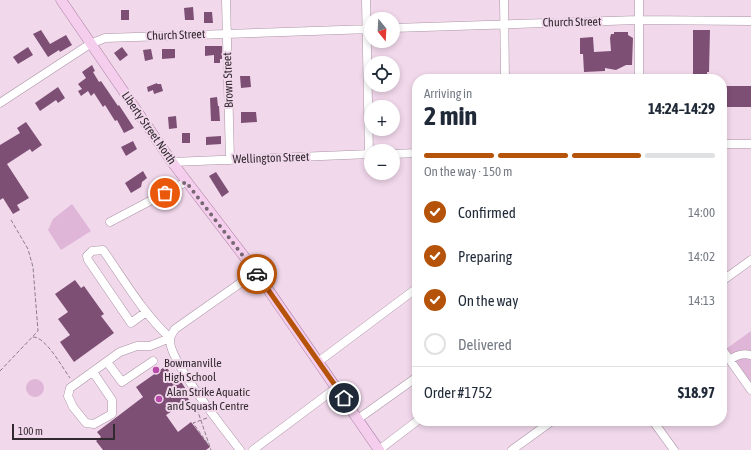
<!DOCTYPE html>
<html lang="en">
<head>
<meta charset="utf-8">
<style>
  :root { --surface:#fff; --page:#f2f2f3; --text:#1f2937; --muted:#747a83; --line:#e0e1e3; --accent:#b45309 }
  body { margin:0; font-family:"Asap Condensed",sans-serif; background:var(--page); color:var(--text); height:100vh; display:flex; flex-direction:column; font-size:15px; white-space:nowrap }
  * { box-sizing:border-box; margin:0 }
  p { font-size:13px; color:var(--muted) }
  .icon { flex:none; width:22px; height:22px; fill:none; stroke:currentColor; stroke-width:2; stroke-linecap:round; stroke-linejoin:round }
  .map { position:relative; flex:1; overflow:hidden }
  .side { position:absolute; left:412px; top:74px; width:315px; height:352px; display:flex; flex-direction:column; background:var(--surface); border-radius:16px; box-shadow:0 2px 6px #0003 }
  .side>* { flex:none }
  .needle { width:26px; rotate:162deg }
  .fabs { position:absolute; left:364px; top:12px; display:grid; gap:8px }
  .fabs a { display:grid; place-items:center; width:36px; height:36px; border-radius:50%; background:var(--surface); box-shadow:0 2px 6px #0003; font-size:20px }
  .scale { position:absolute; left:12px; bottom:10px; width:103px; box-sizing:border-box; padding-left:4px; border:2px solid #332a31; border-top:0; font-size:11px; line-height:14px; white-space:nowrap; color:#332a31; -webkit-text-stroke:3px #f1d8eb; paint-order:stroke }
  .pin { position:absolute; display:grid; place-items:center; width:34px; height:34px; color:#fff; margin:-17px; border:2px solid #fff; border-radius:50%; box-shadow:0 1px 4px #0007 }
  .courier { position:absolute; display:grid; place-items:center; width:40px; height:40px; margin:-20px; border:3px solid #b45309; border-radius:50%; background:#fff; color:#222; box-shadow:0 1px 5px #0007 }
  .head em { font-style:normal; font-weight:700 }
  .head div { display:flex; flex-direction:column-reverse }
  .head { display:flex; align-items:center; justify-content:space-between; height:68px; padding:0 12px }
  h1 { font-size:26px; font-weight:700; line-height:30px }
  .bar { display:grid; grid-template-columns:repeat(4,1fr); gap:6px 4px; align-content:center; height:48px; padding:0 12px }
  .bar i { height:5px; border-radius:3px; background:var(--line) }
  .bar .on { background:var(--accent) }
  .bar p { grid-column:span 4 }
  .line { display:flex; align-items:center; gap:10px; padding:0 12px; border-top:1px solid var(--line) }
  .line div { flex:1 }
  ol { padding:0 12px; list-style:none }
  li { display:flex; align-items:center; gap:12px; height:44px }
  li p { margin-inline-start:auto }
  li .icon { padding:4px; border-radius:50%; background:var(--accent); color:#fff; stroke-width:4 }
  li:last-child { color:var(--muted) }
  li i { width:22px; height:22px; border:2px solid var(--line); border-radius:50% }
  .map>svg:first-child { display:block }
  .green { fill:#dfb6d7 }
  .building { fill:#7d4f75 }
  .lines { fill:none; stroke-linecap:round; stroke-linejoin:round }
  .minor-casing { stroke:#ab94a6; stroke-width:9 }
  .major-casing { stroke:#ab80a3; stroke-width:11 }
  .path { stroke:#8d7d89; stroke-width:1; stroke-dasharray:4 2; stroke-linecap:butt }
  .minor { stroke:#fff; stroke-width:8 }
  .major { stroke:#f4ceec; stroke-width:10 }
  .done { stroke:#766772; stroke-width:4; stroke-dasharray:0 7.2 }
  .route { stroke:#b45309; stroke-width:5 }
  .poi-dot { fill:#b84aa9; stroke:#f1d8eb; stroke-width:1.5 }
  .labels { text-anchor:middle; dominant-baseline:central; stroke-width:4; stroke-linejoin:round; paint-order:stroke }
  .street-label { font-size:12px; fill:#332a31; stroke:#f1d8eb }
  .poi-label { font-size:12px; fill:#332a31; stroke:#f1d8eb; text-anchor:start }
</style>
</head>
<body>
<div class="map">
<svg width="751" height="450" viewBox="0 0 751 450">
  <rect width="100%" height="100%" fill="#f1d8eb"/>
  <path class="green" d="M 72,204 L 91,231 L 61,250 L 48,230 L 53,219 Z
    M 751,331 L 751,384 L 726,349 Z
    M26 388a9 9 0 1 1 18 0a9 9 0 1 1-18 0Z"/>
  <path class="building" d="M 193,7 L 194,20 L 185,20 L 184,8 Z
    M 121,10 L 129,10 L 129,20 L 121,20 Z
    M 204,12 L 212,12 L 213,23 L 204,23 Z
    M 41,30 L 50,44 L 66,35 L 72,45 L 60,52 L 59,50 L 48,57 L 33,34 Z
    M 693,30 L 710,30 L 709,72 L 707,72 L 707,77 L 693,76 Z
    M 614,32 L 628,32 L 628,35 L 633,38 L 632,65 L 626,65 L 616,70 L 605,68 L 605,71 L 584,72 L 583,54 L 580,54 L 580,38 L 593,37 L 594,52 L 611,51 L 610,38 L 611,34 L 614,34 Z
    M 205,46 L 222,46 L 222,59 L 220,59 L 220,63 L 214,63 L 214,55 L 205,56 Z
    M 28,47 L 33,55 L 18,64 L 13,57 Z
    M 122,47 L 128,55 L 120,61 L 114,53 Z
    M 151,49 L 153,59 L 145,61 L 143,50 Z
    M 162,49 L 175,49 L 175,58 L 162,59 Z
    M 92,65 L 95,71 L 93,72 L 99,82 L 101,81 L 118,106 L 119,105 L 134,128 L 124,133 L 117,120 L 115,121 L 105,105 L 103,107 L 94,93 L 91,96 L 88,91 L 81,96 L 78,91 L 82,89 L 78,84 L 86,78 L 82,72 Z
    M 240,76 L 250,76 L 251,87 L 241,88 Z
    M 157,83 L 157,84 L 161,84 L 163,91 L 154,94 L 153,90 L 148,92 L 147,87 Z
    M 722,86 L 751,86 L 751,107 L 722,107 Z
    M 58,87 L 65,98 L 58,103 L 56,100 L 40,111 L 35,103 Z
    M 217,97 L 218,106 L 219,106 L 220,121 L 211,121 L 210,98 Z
    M 241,112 L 256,112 L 257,122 L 241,123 Z
    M 176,116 L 177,128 L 169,129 L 168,117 Z
    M 26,122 L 42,145 L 32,152 L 30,149 L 7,164 L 29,198 L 17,205 L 20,210 L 13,214 L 3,198 L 0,200 L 0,145 L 20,133 L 17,128 Z
    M 182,133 L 190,133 L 190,143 L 182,143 Z
    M 221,136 L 221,144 L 206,145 L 206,137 Z
    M 133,141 L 137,149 L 126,156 L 121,147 Z
    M 143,171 L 147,178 L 142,182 L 141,187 L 131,193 L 125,183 Z
    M 216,172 L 229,192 L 222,197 L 209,176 Z
    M 75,280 L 81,288 L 84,286 L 104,314 L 101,316 L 114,333 L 74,362 L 60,342 L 70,335 L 58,319 L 68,312 L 55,294 Z
    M 163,368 L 165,370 L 167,368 L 177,382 L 180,380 L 187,391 L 185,393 L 189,400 L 166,415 L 178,432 L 191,422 L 210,447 L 206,450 L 103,450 L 96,441 L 101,437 L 97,432 L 143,397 L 136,387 Z"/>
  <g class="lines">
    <defs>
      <path id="minor" d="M 226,0 L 230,160
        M 366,0 L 369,154
        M 504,0 L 505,79
        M 393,28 L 638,20 L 751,21
        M 639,79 L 639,0
        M 0,103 L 90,44 L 105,38 L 371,29
        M 722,144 L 751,144
        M 393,154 L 417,153
        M 172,162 L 371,154
        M 110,222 L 186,182
        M 722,281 L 751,260
        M 722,349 L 751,390
        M 730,360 C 736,355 743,353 751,355
        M 107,362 L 122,382 L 153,361
        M 318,362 L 417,288
        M 93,372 L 112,400 L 112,414 L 94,424 L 86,423 L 73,407 L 68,396 L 70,388 L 120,352 L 137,346 L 150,346 L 170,338 C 143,313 124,280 103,250 L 92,251 L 87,256 L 88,260 L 131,323 L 146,312
        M 358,419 L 417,377
        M 653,421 L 674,450
        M 240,450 C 225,430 169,361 170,340 C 170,336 173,332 175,329 L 256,272
        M 253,450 L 336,388
        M 379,450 L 417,421
        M 512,450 L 552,421"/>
      <path id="major" d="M 61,0 L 172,162 L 256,272 L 379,450"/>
    </defs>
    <use href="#minor" class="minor-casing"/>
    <use href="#major" class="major-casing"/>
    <path class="path" d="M 33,337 C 46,337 62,367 70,378
      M 0,371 L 38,331 L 33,267 L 28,249 L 11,220
      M 195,403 L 211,450
      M 207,418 L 193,423 L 208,444"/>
    <use href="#minor" class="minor"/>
    <use href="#major" class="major"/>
  </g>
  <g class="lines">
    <path class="done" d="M 165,193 L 186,182 L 257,274"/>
    <path class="route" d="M 257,274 L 344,398"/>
  </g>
  <g class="poi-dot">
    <circle cx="156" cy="370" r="4"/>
    <circle cx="159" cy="399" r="4"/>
  </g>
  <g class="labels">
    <g class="street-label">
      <text transform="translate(572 22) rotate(-1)">Church Street</text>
      <text transform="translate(176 35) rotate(-2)">Church Street</text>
      <text transform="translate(228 80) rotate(-92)">Brown Street</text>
      <text transform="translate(149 128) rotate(55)">Liberty Street North</text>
      <text transform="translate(271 158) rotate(-2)">Wellington Street</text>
    </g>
    <g class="poi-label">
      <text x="164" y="363">Bowmanville<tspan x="164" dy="14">High School</tspan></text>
      <text x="167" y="392">Alan Strike Aquatic<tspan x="167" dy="14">and Squash Centre</tspan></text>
    </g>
  </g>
</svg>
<div class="fabs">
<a><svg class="needle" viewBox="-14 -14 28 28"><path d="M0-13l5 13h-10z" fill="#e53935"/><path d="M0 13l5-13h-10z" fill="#747a83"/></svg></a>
<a><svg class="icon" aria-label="locate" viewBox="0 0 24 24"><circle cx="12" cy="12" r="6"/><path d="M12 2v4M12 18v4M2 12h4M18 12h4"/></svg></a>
<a>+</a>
<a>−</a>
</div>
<div class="scale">100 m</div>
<div class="pin" style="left:165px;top:193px;background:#ea580c"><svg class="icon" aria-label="bag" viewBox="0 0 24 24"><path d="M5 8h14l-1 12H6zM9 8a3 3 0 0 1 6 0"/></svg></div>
<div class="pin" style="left:344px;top:398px;background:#1f2937"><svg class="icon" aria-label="home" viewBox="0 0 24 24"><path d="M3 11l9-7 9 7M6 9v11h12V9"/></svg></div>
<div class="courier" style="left:257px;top:274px"><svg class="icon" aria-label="car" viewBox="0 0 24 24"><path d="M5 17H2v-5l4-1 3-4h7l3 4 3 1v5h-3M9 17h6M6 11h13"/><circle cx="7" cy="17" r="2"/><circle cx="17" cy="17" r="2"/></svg></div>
<section class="side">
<div class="head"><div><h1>2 min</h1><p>Arriving in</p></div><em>14:24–14:29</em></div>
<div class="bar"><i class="on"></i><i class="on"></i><i class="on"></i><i></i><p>On the way · 150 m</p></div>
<ol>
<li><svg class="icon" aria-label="check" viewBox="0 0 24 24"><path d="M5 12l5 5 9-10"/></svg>Confirmed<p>14:00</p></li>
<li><svg class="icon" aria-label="check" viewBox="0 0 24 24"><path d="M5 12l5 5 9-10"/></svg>Preparing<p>14:02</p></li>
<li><svg class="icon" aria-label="check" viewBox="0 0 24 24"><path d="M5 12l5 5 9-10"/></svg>On the way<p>14:13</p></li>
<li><i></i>Delivered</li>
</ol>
<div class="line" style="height:52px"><div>Order #1752</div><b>$18.97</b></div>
</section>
</div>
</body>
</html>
